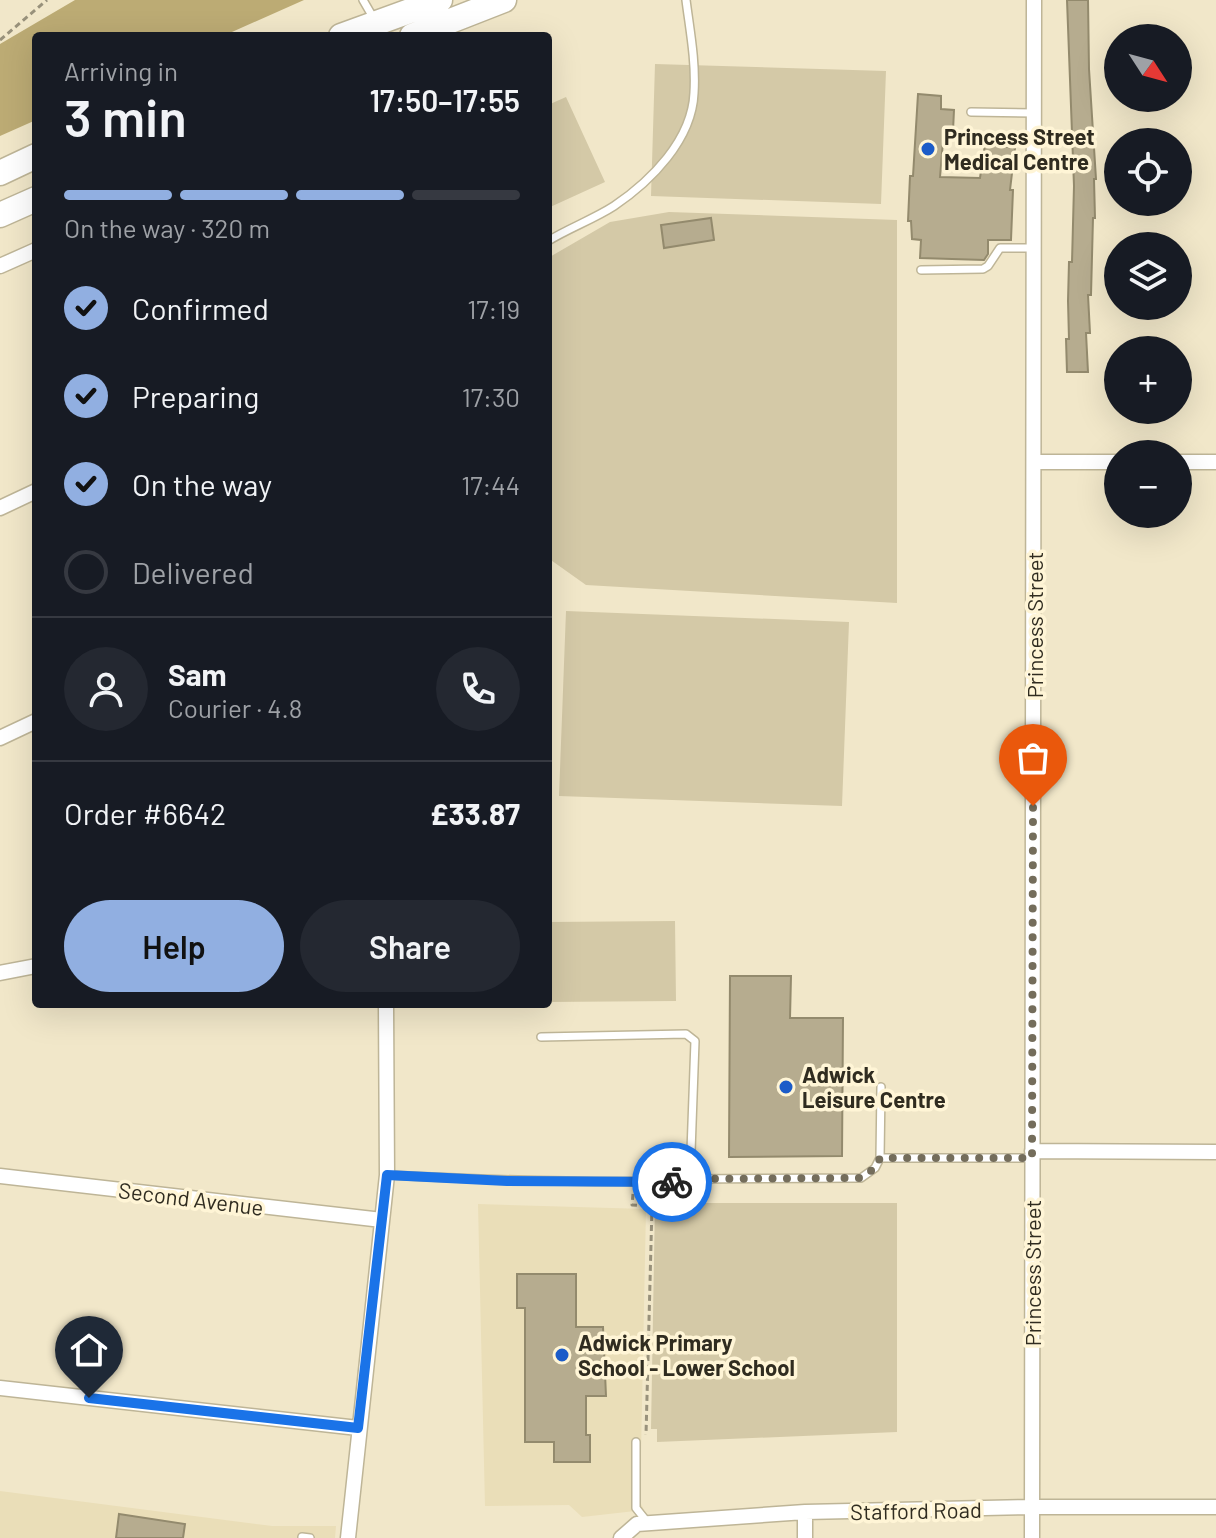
<!DOCTYPE html>
<html lang="en">
<head>
<meta charset="utf-8">
<style>
  :root { --surface:#171b24; --page:#242831; --text:#f1f3f6; --muted:#9ea1a6; --line:#363941; --accent:#91afe1 }
  body { margin:0; font-family:Barlow,sans-serif; background:var(--page); color:var(--text); height:100vh; display:flex; flex-direction:column; font-size:30px; white-space:nowrap }
  * { box-sizing:border-box; margin:0 }
  p { font-size:26px; color:var(--muted) }
  .icon { flex:none; width:44px; height:44px; fill:none; stroke:currentColor; stroke-width:2; stroke-linecap:round; stroke-linejoin:round }
  .map { position:relative; flex:1; overflow:hidden }
  .drawer { position:absolute; left:32px; top:32px; width:520px; height:976px; display:flex; flex-direction:column; background:var(--surface); border-radius:8px; box-shadow:0 8px 32px #0002 }
  .drawer>* { flex:none }
  .needle { width:52px; rotate:126deg }
  .tools { position:absolute; left:1104px; top:24px; display:grid; gap:16px }
  .tools a { display:grid; place-items:center; width:88px; height:88px; border-radius:50%; background:var(--surface); box-shadow:0 8px 32px #0002; font-size:40px }
  .pin { position:absolute; display:grid; place-items:center; width:68px; height:68px; color:#fff; margin:-82px -34px; border-radius:50% 50% 50% 0; rotate:-45deg; box-shadow:0 0 8px #0007 }
  .pin .icon { rotate:45deg }
  .courier { position:absolute; display:grid; place-items:center; width:80px; height:80px; margin:-40px; border:6px solid #1a73e8; border-radius:50%; background:#fff; color:#222; box-shadow:0 2px 10px #0007 }
  .head em { font-style:normal; font-weight:600 }
  .head div { display:flex; flex-direction:column-reverse }
  .head { display:flex; align-items:center; justify-content:space-between; height:136px; padding:0 32px }
  h1 { font-size:52px; font-weight:600; line-height:60px }
  .bar { display:grid; grid-template-columns:repeat(4,1fr); gap:12px 8px; align-content:center; height:96px; padding:0 32px }
  .bar i { height:10px; border-radius:6px; background:var(--line) }
  .bar .selected { background:var(--accent) }
  .bar p { grid-column:span 4 }
  .line { display:flex; align-items:center; gap:20px; padding:0 32px; border-top:2px solid var(--line) }
  .line div { flex:1 }
  .round { display:grid; place-items:center; flex:none; width:84px; height:84px; border-radius:42px; background:var(--page) }
  ol { padding:0 32px; list-style:none }
  li { display:flex; align-items:center; gap:24px; height:88px }
  li p { margin-inline-start:auto }
  li .icon { padding:8px; border-radius:50%; background:var(--accent); color:#111; stroke-width:4 }
  li:last-child { color:var(--muted) }
  li i { width:44px; height:44px; border:4px solid var(--line); border-radius:50% }
  .button { display:flex; gap:16px; margin-top:auto; padding:16px 32px }
  .button a { flex:1; height:92px; border-radius:48px; background:var(--accent); color:#111; font-size:32px; font-weight:600; line-height:92px; text-align:center }
  .button a+a { background:var(--page); color:var(--text) }
  .map>svg:first-child { display:block }
  .built { fill:#eadeb8 }
  .green { fill:#d4c9a7 }
  .forest { fill:#bcab74 }
  .building { fill:#b6ac8f; stroke:#938a6d; stroke-width:2 }
  .lines { fill:none; stroke-linecap:round; stroke-linejoin:round }
  .service-casing { stroke:#beb597; stroke-width:10 }
  .minor-casing { stroke:#beb597; stroke-width:17 }
  .trunk-casing { stroke:#beb597; stroke-width:27 }
  .path { stroke:#98917b; stroke-width:3; stroke-dasharray:6 4; stroke-linecap:butt }
  .service { stroke:#fff; stroke-width:7 }
  .minor { stroke:#fff; stroke-width:14 }
  .trunk { stroke:#fff; stroke-width:24 }
  .done { stroke:#746d5b; stroke-width:8; stroke-dasharray:0 14.4 }
  .route { stroke:#1a73e8; stroke-width:10 }
  .poi-dot { fill:#1c5cc8; stroke:#fff5d6; stroke-width:3 }
  .labels { text-anchor:middle; dominant-baseline:central; stroke-width:7; stroke-linejoin:round; paint-order:stroke }
  .poi-label { font-size:22px; font-weight:bold; fill:#302c20; stroke:#fff5d6; text-anchor:start }
  .street-label { font-size:22px; fill:#302c20; stroke:#fff5d6 }
</style>
</head>
<body>
<div class="map">
<svg width="1216" height="1538" viewBox="0 0 1216 1538">
  <rect width="100%" height="100%" fill="#f1e7c9"/>
  <path class="built" d="M 478,1204 L 646,1209 L 640,1502 L 644,1510 L 582,1517 L 569,1505 L 485,1506 Z
    M 0,1491 L 272,1526 L 336,1526 L 335,1538 L 0,1538 Z"/>
  <path class="green" d="M 655,64 L 886,71 L 881,204 L 651,196 Z
    M 566,97 L 605,182 L 548,208 L 548,105 Z
    M 669,212 L 897,220 L 897,603 L 586,585 L 548,558 L 548,258 L 610,222 Z
    M 566,611 L 849,622 L 842,806 L 559,796 Z
    M 675,921 L 676,1001 L 548,1002 L 548,922 Z
    M 655,1203 L 897,1203 L 897,1432 L 657,1442 L 657,1429 L 651,1429 Z"/>
  <path class="forest" d="M 75,0 L 304,0 L 223,36 L 36,36 L 36,120 L 0,136 L 0,44 Z"/>
  <path class="building" d="M 1067,0 L 1088,0 L 1089,69 L 1096,179 L 1094,179 L 1095,218 L 1093,218 L 1091,295 L 1088,295 L 1090,333 L 1086,333 L 1088,372 L 1067,372 L 1066,339 L 1069,339 L 1068,301 L 1069,262 L 1072,262 L 1074,186 Z
    M 918,94 L 941,96 L 941,109 L 954,110 L 953,131 L 944,130 L 940,177 L 980,178 L 985,144 L 1015,148 L 1010,190 L 1013,190 L 1011,240 L 988,240 L 988,254 L 984,260 L 920,258 L 921,240 L 912,239 L 911,221 L 908,221 L 910,176 L 913,176 Z
    M 711,218 L 714,240 L 664,248 L 661,225 Z
    M 730,976 L 791,976 L 790,1018 L 843,1018 L 842,1156 L 729,1157 Z
    M 517,1274 L 576,1274 L 576,1327 L 603,1327 L 606,1396 L 586,1396 L 586,1435 L 590,1435 L 590,1462 L 554,1462 L 554,1442 L 525,1442 L 525,1308 L 517,1308 Z
    M 119,1514 L 185,1524 L 183,1538 L 116,1538 Z"/>
  <g class="lines">
    <defs>
      <path id="service" d="M 363,0 L 374,19
        M 971,112 L 1034,113
        M 548,241 C 569,228 594,219 614,206 C 651,181 692,140 694,93 C 696,62 690,31 686,0
        M 921,270 L 983,269 L 988,266 L 1000,248 L 1033,248
        M 541,1037 L 686,1034 L 695,1041 L 690,1179
        M 880,1158 L 881,1087
        M 388,1175 C 486,1180 584,1183 683,1181 L 690,1179 L 861,1178 L 875,1168 L 880,1158 L 1032,1158
        M 636,1442 L 636,1508 L 648,1523
        M 302,1537 L 310,1538"/>
      <path id="minor" d="M 0,266 L 36,250
        M 1034,462 L 1118,462
        M 1178,462 L 1216,462
        M 0,508 L 36,491
        M 0,738 L 36,721
        M 0,973 L 36,966
        M 1032,1151 L 1216,1152
        M 0,1176 L 382,1220
        M 0,1388 L 358,1428
        M 348,1538 L 387,1175 L 386,1004
        M 621,1538 L 637,1524 L 805,1512 L 1032,1507 L 1216,1507
        M 805,1538 L 805,1512
        M 1032,1538 L 1034,0"/>
      <path id="trunk" d="M 341,36 L 440,0
        M 412,36 L 504,0
        M 0,173 L 36,156
        M 0,215 L 36,199"/>
    </defs>
    <use href="#service" class="service-casing"/>
    <use href="#minor" class="minor-casing"/>
    <use href="#trunk" class="trunk-casing"/>
    <path class="path" d="M 0,40 L 47,0
      M 633,1194 L 632,1205 L 652,1206 L 646,1435"/>
    <use href="#service" class="service"/>
    <use href="#minor" class="minor"/>
    <use href="#trunk" class="trunk"/>
  </g>
  <g class="lines">
    <path class="done" d="M 672,1182 L 690,1179 L 861,1178 L 875,1168 L 880,1158 L 1032,1158 L 1033,806"/>
    <path class="route" d="M 89,1398 L 358,1428 L 387,1175 L 507,1181 L 672,1182"/>
  </g>
  <g class="poi-dot">
    <circle cx="928" cy="149" r="8"/>
    <circle cx="786" cy="1087" r="8"/>
    <circle cx="562" cy="1355" r="8"/>
  </g>
  <g class="labels">
    <g class="poi-label">
      <text x="944" y="136">Princess Street<tspan x="944" dy="25">Medical Centre</tspan></text>
      <text x="802" y="1074">Adwick<tspan x="802" dy="25">Leisure Centre</tspan></text>
      <text x="578" y="1342">Adwick Primary<tspan x="578" dy="25">School - Lower School</tspan></text>
    </g>
    <g class="street-label">
      <text transform="translate(1034 625) rotate(-90)">Princess Street</text>
      <text transform="translate(191 1198) rotate(7)">Second Avenue</text>
      <text transform="translate(1032 1273) rotate(-90)">Princess Street</text>
      <text transform="translate(916 1510) rotate(-1)">Stafford Road</text>
    </g>
  </g>
</svg>
<div class="tools">
<a><svg class="needle" viewBox="-14 -14 28 28"><path d="M0-13l5 13h-10z" fill="#e53935"/><path d="M0 13l5-13h-10z" fill="#9ea1a6"/></svg></a>
<a><svg class="icon" aria-label="locate" viewBox="0 0 24 24"><circle cx="12" cy="12" r="6"/><path d="M12 2v4M12 18v4M2 12h4M18 12h4"/></svg></a>
<a><svg class="icon" aria-label="layers" viewBox="0 0 24 24"><path d="M12 4l9 5-9 5-9-5zM3 14l9 5 9-5"/></svg></a>
<a>+</a>
<a>−</a>
</div>
<div class="pin" style="left:1033px;top:806px;background:#ea580c"><svg class="icon" aria-label="bag" viewBox="0 0 24 24"><path d="M5 8h14l-1 12H6zM9 8a3 3 0 0 1 6 0"/></svg></div>
<div class="pin" style="left:89px;top:1398px;background:#1f2937"><svg class="icon" aria-label="home" viewBox="0 0 24 24"><path d="M3 11l9-7 9 7M6 9v11h12V9"/></svg></div>
<div class="courier" style="left:672px;top:1182px"><svg class="icon" aria-label="bike" viewBox="0 0 24 24"><circle cx="6" cy="16" r="4"/><circle cx="18" cy="16" r="4"/><path d="M6 16l4-8h5l3 8M10 8l3 8H6M13 5h3"/></svg></div>
<section class="drawer">
<div class="head"><div><h1>3 min</h1><p>Arriving in</p></div><em>17:50–17:55</em></div>
<div class="bar"><i class="selected"></i><i class="selected"></i><i class="selected"></i><i></i><p>On the way · 320 m</p></div>
<ol>
<li><svg class="icon" aria-label="check" viewBox="0 0 24 24"><path d="M5 12l5 5 9-10"/></svg>Confirmed<p>17:19</p></li>
<li><svg class="icon" aria-label="check" viewBox="0 0 24 24"><path d="M5 12l5 5 9-10"/></svg>Preparing<p>17:30</p></li>
<li><svg class="icon" aria-label="check" viewBox="0 0 24 24"><path d="M5 12l5 5 9-10"/></svg>On the way<p>17:44</p></li>
<li><i></i>Delivered</li>
</ol>
<div class="line" style="height:144px"><a class="round"><svg class="icon" aria-label="person" viewBox="0 0 24 24"><circle cx="12" cy="8" r="4"/><path d="M4 21q1-7 8-7t8 7"/></svg></a><div><b>Sam</b><p>Courier · 4.8</p></div><a class="round"><svg class="icon" aria-label="phone" viewBox="0 0 24 24"><path d="M5 4h4l2 5-3 2q2 4 5 5l2-3 5 2v4C11 20 4 13 5 4z"/></svg></a></div>
<div class="line" style="height:104px"><div>Order #6642</div><b>£33.87</b></div>
<div class="button"><a>Help</a><a>Share</a></div>
</section>
</div>
</body>
</html>
